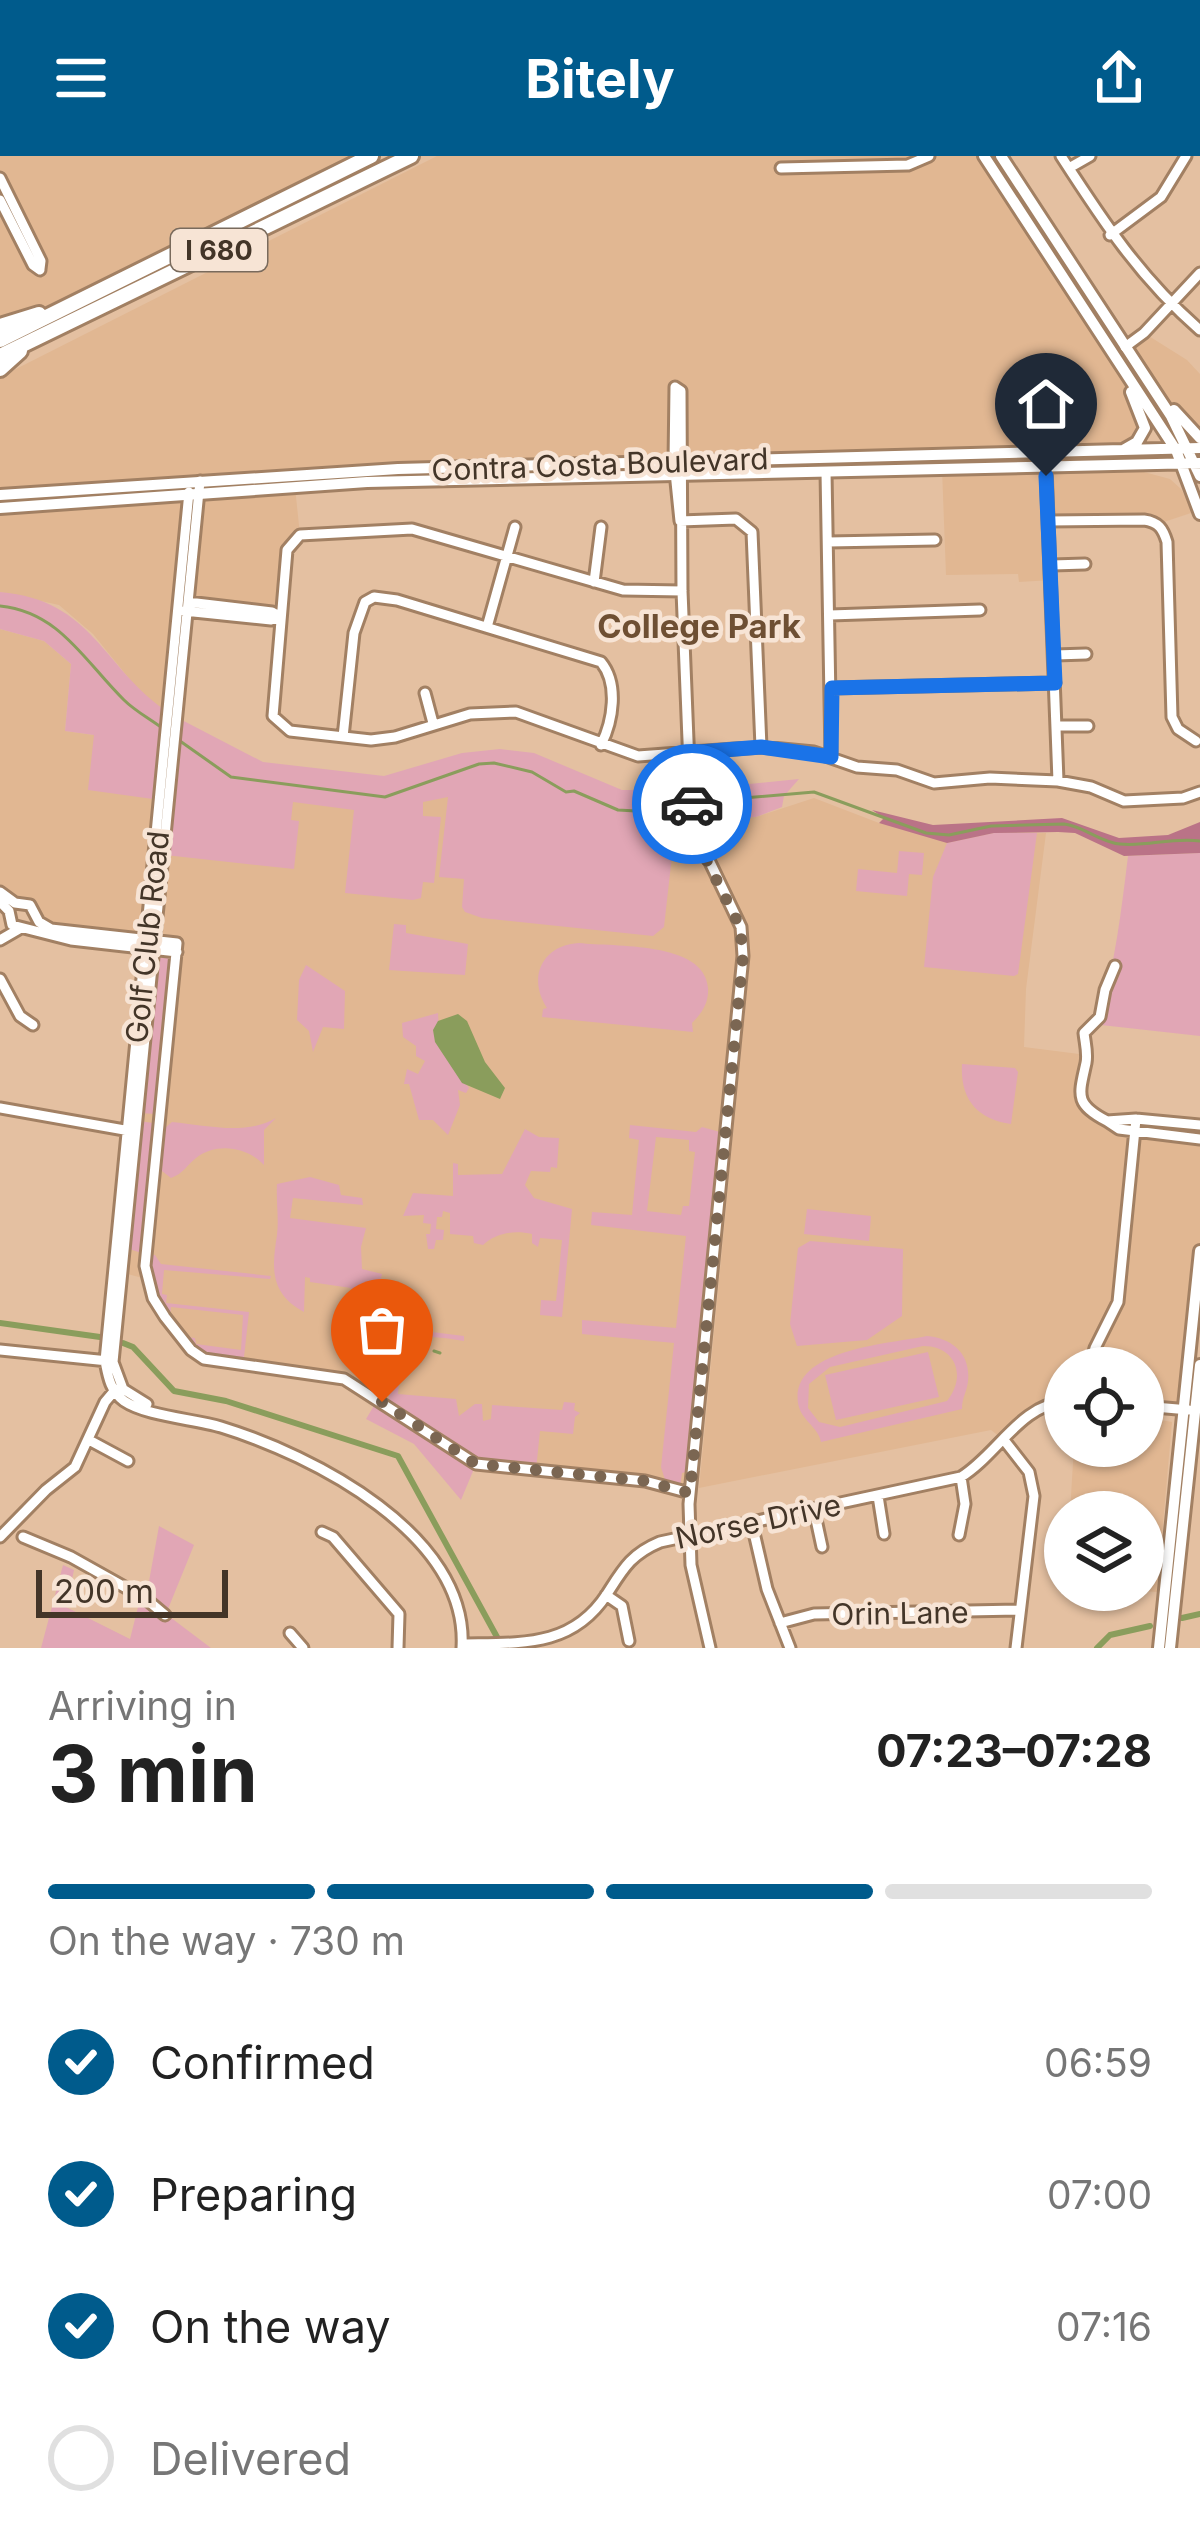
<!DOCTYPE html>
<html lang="en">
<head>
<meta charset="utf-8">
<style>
  :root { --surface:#fff; --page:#f6f6f6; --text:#222; --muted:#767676; --line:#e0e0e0; --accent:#005b8c }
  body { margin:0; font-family:Inter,sans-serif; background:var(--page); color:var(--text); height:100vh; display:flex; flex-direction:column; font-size:45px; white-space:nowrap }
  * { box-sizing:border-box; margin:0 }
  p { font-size:39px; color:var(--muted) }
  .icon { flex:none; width:66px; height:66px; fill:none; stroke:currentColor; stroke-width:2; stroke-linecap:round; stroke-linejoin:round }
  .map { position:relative; height:1492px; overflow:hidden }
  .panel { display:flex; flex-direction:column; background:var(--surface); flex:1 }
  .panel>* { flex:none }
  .controls { position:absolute; left:1044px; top:1191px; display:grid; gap:24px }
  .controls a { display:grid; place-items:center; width:120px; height:120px; border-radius:50%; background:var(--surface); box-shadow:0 3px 9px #0004; font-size:60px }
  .scale { position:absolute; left:36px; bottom:30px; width:192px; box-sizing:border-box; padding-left:12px; border:6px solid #433528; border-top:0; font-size:33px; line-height:42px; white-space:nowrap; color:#433528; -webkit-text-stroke:9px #f7e4d5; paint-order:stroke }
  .pin { position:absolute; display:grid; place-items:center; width:102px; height:102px; color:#fff; margin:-123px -51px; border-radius:50% 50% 50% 0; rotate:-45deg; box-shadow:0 0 12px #0007 }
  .pin .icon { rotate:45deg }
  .courier { position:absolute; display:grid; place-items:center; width:120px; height:120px; margin:-60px; border:9px solid #1a73e8; border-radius:50%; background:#fff; color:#222; box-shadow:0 3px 15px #0007 }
  .overview em { font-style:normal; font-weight:700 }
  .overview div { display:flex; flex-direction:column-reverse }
  .overview { display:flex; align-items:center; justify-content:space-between; height:204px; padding:0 48px }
  h1 { font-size:78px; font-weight:700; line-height:90px }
  .bar { display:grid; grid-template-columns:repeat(4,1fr); gap:18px 12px; align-content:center; height:144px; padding:0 48px }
  .bar i { height:15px; border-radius:9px; background:var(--line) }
  .bar .active { background:var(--accent) }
  .bar p { grid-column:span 4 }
  ol { padding:0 48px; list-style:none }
  li { display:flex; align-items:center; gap:36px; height:132px }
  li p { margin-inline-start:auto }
  li .icon { padding:12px; border-radius:50%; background:var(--accent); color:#fff; stroke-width:4 }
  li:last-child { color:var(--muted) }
  li i { width:66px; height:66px; border:6px solid var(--line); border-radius:50% }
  header { display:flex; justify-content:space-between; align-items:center; height:156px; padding:0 48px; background:var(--accent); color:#fff; font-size:54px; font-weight:700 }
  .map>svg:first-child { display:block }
  .built { fill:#e1b792 }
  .green { fill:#e1a6b5; fill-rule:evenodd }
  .forest { fill:#ba7387 }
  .water { fill:#8a9d5c }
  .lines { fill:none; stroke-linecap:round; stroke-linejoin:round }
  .stream { stroke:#8a9d5c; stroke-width:3 }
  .canal { stroke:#8a9d5c; stroke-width:6 }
  .minor-casing { stroke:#a28063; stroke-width:15 }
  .major-casing { stroke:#a28063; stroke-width:16 }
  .highway-casing { stroke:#a28063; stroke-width:20 }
  .minor { stroke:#fff; stroke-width:9 }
  .major { stroke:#fff; stroke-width:10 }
  .highway { stroke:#fff; stroke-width:14 }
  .done { stroke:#7b6652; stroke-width:12; stroke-dasharray:0 21.6 }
  .route { stroke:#1a73e8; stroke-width:15 }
  .labels { text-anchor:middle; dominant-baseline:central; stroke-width:9; stroke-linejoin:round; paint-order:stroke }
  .shield { fill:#f7e4d5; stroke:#796a5c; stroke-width:3 }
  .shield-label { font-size:27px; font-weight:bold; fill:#433528 }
  .street-label { font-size:30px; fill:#433528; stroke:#f7e4d5 }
  .neighbourhood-label { font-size:33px; font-weight:bold; fill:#6e4f33; stroke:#f7e4d5 }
</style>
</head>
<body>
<header><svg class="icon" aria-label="menu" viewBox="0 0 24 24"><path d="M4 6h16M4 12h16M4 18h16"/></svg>Bitely<svg class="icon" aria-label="share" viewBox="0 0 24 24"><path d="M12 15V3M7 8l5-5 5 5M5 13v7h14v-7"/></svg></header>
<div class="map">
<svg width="1200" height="1492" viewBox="0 0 1200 1492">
  <rect width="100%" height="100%" fill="#e4c0a1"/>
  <path class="built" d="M 0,0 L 371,0 L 67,150 L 0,170 L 0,44 L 33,109 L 41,105 L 0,22 Z
    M 437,0 L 984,0 L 1119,207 L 1145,272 L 1120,296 L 398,313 L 0,339 L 0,213 L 7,208 L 10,216 Z
    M 1144,177 L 1187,204 L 1200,218 L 1200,282 L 1158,242 L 1125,191 Z
    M 1118,309 L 1170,323 L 1181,333 L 1194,356 L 1158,368 L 1048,365 L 1052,424 L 1019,426 L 1018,418 L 946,419 L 942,313 Z
    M 295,331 L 300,379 L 290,388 L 281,461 L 190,446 L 200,337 Z
    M 189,338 L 169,557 L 144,541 L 93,478 L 59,449 L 0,436 L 0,352 Z
    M 0,473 L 44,485 L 71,508 L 65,575 L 94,579 L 160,644 L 147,782 L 44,770 L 34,753 L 0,736 Z
    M 175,598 L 369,648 L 479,615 L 695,665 L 756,661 L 814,642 L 879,667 L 969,680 L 1046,677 L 1026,833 L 1024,891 L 1087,899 L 1081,942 L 1119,973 L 1200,983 L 1200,1095 L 1185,1253 L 1143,1250 L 1143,1212 L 1065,1212 L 1065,1246 L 1054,1246 L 1004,1284 L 991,1274 L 699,1332 L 750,803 L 743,790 L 727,905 L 685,1332 L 492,1311 L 344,1223 L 218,1207 L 191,1194 L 146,1123 L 124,1117 Z
    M 1143,1261 L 1172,1266 L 1157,1436 L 1126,1434 L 1143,1434 L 1143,1356 L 1070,1356 L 1074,1290 L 1143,1290 Z"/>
  <path class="green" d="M 0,436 C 94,444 102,512 169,557 L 160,644 L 88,634 L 94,579 L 65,575 L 71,508 L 44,485 L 0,473 Z
    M 178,562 L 263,606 L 384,620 L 462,597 L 500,593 L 534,597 L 622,634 L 690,634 L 799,623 L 784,640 L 782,651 L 756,661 L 695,665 L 696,677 L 675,673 L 664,771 L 653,780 L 482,762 L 465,756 L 462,751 L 464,723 L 439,721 L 448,641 L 423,646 L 423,660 L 441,661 L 434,727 L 423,726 L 421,742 L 413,744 L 345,737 L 354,654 L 293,646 L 291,664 L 299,665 L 294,713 L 165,699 Z
    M 994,677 L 1037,677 L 1018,818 L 1014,820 L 924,811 L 933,721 L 947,687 Z
    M 899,695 L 924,697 L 922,719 L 909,718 L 907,740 L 856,735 L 858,713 L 897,717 Z
    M 1200,697 L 1200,880 L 1092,868 L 1098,864 C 1115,810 1121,757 1128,700 Z
    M 394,768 L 406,769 L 406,777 L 468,788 L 465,819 L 389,814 Z
    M 579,787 C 614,791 705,785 708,832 C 709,847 702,857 692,867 L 693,876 L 542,861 L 543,853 L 547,852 C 527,822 542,789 579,787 Z
    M 155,801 L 176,803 L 163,943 L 155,958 L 140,957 Z
    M 306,809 L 345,835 L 344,873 L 323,871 L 313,896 L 309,875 L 297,864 L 299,824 Z
    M 438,857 L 440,893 L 469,932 L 466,937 L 458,934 L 460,949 L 448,979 L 433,964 L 419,964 L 409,928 L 404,928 L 407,913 L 418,918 L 425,905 L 416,900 L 416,890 L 403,881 L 402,867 Z
    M 962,908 L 1015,912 L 1018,916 L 1011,968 C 977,963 960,943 962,908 Z
    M 276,962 L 264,974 L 264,1009 C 247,991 217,986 196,1002 C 186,1010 184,1017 171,1022 L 162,1015 L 164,973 L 172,966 C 205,969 246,980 276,962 Z
    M 139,965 L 153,967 L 159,976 L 148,1098 L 155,1099 L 161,1108 L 271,1120 L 270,1123 L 164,1114 L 162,1138 L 167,1139 L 166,1147 L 249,1156 L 243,1210 L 218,1207 L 179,1180 L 195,1182 L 196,1188 L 241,1194 L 243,1159 L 171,1151 L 170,1160 L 153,1142 L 148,1099 L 126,1092 Z
    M 630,969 L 696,976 L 702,971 L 720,976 L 686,1316 L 682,1317 L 680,1331 L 666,1327 L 661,1311 L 674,1187 L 582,1178 L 582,1164 L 676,1172 L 686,1080 L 591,1069 L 592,1056 L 632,1059 L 639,984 L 629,982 ZM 656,981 L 689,984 L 689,995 L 695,996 L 689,1050 L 683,1050 L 681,1059 L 647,1055 Z
    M 525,973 L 539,981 L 559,982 L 557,1012 L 551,1011 L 550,1016 L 531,1015 L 525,1029 L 534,1042 L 572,1053 L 562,1161 L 540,1159 L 541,1144 L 556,1145 L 562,1084 L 540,1082 L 538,1091 L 532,1087 L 532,1078 C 514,1074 496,1077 483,1089 L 474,1087 L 473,1080 L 450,1078 L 450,1057 L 443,1055 L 442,1061 L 437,1061 L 436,1073 L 444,1074 L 443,1084 L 436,1084 L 434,1093 L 428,1093 L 426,1078 L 430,1078 L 431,1068 L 423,1067 L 424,1059 L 403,1060 L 413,1037 L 453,1040 L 453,1007 L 458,1008 L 458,1019 L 502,1018 Z
    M 310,1021 L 339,1029 L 341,1039 L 362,1042 L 363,1049 L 293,1042 L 290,1062 L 366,1072 L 361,1091 L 362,1113 L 382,1118 L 370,1165 L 357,1164 L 359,1139 L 351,1138 L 351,1132 L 310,1126 L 310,1122 L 305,1121 L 304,1156 C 269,1137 272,1111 277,1079 C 279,1063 276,1045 277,1028 Z
    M 807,1053 L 871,1060 L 869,1085 L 804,1078 Z
    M 810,1085 L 903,1093 L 902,1160 L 867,1184 L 797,1190 L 790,1168 L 798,1092 Z
    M 397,1168 L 417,1180 L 424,1175 L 464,1180 L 464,1185 C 440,1182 419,1174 406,1198 L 409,1209 L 401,1208 L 398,1238 L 456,1243 L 459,1260 L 475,1248 L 482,1248 L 483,1265 L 491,1263 L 492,1249 L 562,1254 L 564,1246 L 575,1247 L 574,1254 L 580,1257 L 575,1261 L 573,1278 L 540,1275 L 536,1314 L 476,1308 L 461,1344 L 414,1288 L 366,1263 L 378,1243 L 388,1248 Z
    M 927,1180 C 952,1182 971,1198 968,1225 C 967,1236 962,1241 962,1253 L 821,1286 C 818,1270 801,1265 798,1247 C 790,1193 889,1188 927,1180 ZM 923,1190 C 956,1190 967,1220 947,1245 L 840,1271 L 819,1266 L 808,1252 L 809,1228 L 830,1211 Z
    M 928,1196 L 939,1241 L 836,1264 L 825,1219 Z
    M 159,1370 L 194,1389 L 166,1458 L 211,1492 L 41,1492 L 63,1409 L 74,1414 L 66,1451 L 130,1483 L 139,1447 L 146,1442 Z"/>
  <path class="forest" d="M 872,654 L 933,669 L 1062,662 L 1119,682 L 1168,679 L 1200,666 L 1200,697 L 1124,700 L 1075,677 L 1058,676 L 994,677 L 947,687 L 879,667 L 884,662 Z"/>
  <path class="water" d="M 458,858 L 467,865 L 485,906 L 505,932 L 500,943 L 462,927 L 435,886 L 433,874 L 438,865 Z"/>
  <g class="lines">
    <path class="stream" d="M 0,450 C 60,456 85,506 124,544 C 135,555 150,563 162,572
      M 180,585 L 231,621 L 385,641 L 479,608 L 494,607 L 532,616 L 566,636 L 574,635 L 618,654 L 654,656 L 687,649
      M 696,646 L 814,636 L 926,677 L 949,679 L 991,670 L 1064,668 C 1084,670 1099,686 1120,688 C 1146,691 1172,681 1200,685
      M 434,1195 L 440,1197"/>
    <path class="canal" d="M 0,1167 L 100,1181
      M 123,1187 L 133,1191 L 174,1235 L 226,1245 L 398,1300 L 503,1492
      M 1182,1462 L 1200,1458
      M 1097,1492 L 1110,1479 L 1150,1470"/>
    <defs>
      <path id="minor" d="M 1061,0 C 1103,65 1140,122 1200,174
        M 781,12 L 908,9 L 929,0
        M 1069,12 L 1090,0
        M 0,22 L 41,105 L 40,113
        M 0,44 L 33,109 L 40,114
        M 1110,79 L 1161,41 L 1186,0
        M 1125,191 L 1144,177 L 1200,117
        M 675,231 L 681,235 L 682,435 L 690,634 L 696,677 L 741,771 L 743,800 L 689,1348 L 691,1409 L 710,1492
        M 675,231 L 674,306 L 680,365
        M 1046,311 L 1058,625
        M 826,316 L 831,601
        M 189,336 L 105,1205 C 108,1220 110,1235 124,1245 C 146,1260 194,1263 221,1271 C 312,1299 469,1378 462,1492
        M 680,365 L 736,363 L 752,376 L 761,591
        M 1048,365 L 1144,364 C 1159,366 1163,373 1167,386 L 1172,561 L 1178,573 L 1196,585
        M 828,386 L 935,384
        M 1052,409 L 1085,408
        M 594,426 L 601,371
        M 682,435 L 623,434 L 412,373 L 300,379 L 287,394 L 273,560 L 290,575 L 371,584 L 395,581 L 470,558 L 516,556 L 638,600 L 761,591 L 814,596 L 857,611 L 897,614 L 934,627 L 990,622 L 1058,625 L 1091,631 L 1124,645 L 1183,642 L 1200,636
        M 184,455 L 271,464 L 281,461 L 272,456 L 188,446
        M 830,459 L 980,454
        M 487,471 L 515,371
        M 1055,499 L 1086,498
        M 832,532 L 1055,527
        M 425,537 L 433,567
        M 1057,570 L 1088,570
        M 343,581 L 354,477 L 365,446 L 374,441 L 397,444 L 601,506 C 619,528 613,565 601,589
        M 0,736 L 15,747 L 30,749 L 39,766 L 51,773 L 177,787 L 145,1110 L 153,1142 L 165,1161 L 191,1194 L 204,1203 L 344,1223 L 476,1308 L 645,1325 L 690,1337
        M 0,746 L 9,755 L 12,769 L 71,784 L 177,796
        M 0,784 L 19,773
        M 0,823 L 20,860 L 33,869
        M 0,952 L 130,975
        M 1107,965 C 1074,948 1079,939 1086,907 C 1088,897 1085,887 1084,877 L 1100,861 L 1105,834 L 1115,810
        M 1200,969 L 1136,963 L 1107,965 L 1119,973 L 1200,983
        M 0,1194 L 108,1205
        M 1090,1212 L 1095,1192 L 1118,1146 L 1136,963
        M 147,1248 L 123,1233 L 113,1206 L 200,325
        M 1143,1250 L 1189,1254
        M 89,1284 L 128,1305
        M 1004,1284 L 1029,1316 L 1034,1340 L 1016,1492
        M 878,1340 L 884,1378
        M 814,1354 L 822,1391
        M 752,1368 L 767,1433 L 790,1492
        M 322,1376 L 333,1381 L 399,1458 L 398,1492
        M 959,1379 L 965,1348 L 961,1321
        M 0,1381 L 46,1334 L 75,1311 L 105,1246 L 116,1233
        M 23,1381 L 71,1401 L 146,1443 L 165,1459
        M 606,1439 L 622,1450 L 629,1485
        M 780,1467 L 814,1458 L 1020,1454
        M 290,1477 L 303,1492
        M 463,1488 C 520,1487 572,1492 607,1438 C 623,1413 631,1398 660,1386 L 961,1321 C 996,1300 1022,1247 1065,1246"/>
      <path id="major" d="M 984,0 L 1176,294 L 1200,358
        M 1001,0 L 1171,260 L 1200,320
        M 1174,254 L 1200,282
        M 1123,294 L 1137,286 L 1145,272 L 1131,236
        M 0,339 L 398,313 L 1200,292
        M 0,352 L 367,326 L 1200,307
        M 1159,1492 L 1200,1095
        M 1170,1492 L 1200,1209"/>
      <path id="highway" d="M 0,170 L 39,158
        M 0,184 L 371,0
        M 0,200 L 411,0
        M 0,213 L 20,195"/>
    </defs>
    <use href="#minor" class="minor-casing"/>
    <use href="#major" class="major-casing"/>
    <use href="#highway" class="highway-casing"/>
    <use href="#minor" class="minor"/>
    <use href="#major" class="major"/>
    <use href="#highway" class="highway"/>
  </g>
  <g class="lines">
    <path class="done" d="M 382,1246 L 476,1308 L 645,1325 L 690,1337 L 743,800 L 740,771 L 702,695 L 692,648"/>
    <path class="route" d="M 692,648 L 687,597 L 761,591 L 831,601 L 832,532 L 1055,527 L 1046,320"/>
  </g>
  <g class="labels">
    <rect class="shield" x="171" y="73" width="96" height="42" rx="9"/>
    <g class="shield-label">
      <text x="219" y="94">I 680</text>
    </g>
    <g class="street-label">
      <text transform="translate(600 308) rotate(-2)">Contra Costa Boulevard</text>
      <text transform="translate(147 781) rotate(-84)">Golf Club Road</text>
      <text transform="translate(758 1365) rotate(-12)">Norse Drive</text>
      <text transform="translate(900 1457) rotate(-1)">Orin Lane</text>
    </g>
    <g class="neighbourhood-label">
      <text x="699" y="470">College Park</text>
    </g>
  </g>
</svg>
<div class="controls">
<a><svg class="icon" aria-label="locate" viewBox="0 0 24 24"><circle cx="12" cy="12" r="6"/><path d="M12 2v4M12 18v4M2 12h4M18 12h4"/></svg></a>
<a><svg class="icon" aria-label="layers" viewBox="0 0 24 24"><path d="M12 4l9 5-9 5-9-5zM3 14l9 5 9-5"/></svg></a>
</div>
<div class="scale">200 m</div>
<div class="pin" style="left:382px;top:1246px;background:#ea580c"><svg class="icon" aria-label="bag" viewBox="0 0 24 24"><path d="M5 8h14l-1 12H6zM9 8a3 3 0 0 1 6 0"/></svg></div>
<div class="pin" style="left:1046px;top:320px;background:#1f2937"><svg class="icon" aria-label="home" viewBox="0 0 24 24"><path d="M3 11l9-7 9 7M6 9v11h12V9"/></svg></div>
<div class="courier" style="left:692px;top:648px"><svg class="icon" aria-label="car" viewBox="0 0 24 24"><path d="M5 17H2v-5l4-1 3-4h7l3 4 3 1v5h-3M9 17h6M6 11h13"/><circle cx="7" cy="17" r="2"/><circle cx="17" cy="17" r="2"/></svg></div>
</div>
<section class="panel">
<div class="overview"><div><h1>3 min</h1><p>Arriving in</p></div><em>07:23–07:28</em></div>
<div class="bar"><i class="active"></i><i class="active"></i><i class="active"></i><i></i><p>On the way · 730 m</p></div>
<ol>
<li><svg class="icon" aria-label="check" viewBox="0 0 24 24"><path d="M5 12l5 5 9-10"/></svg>Confirmed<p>06:59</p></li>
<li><svg class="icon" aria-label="check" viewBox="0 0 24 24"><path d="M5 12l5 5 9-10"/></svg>Preparing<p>07:00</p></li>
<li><svg class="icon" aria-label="check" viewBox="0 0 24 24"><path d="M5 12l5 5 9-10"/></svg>On the way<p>07:16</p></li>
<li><i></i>Delivered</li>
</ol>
</section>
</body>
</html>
